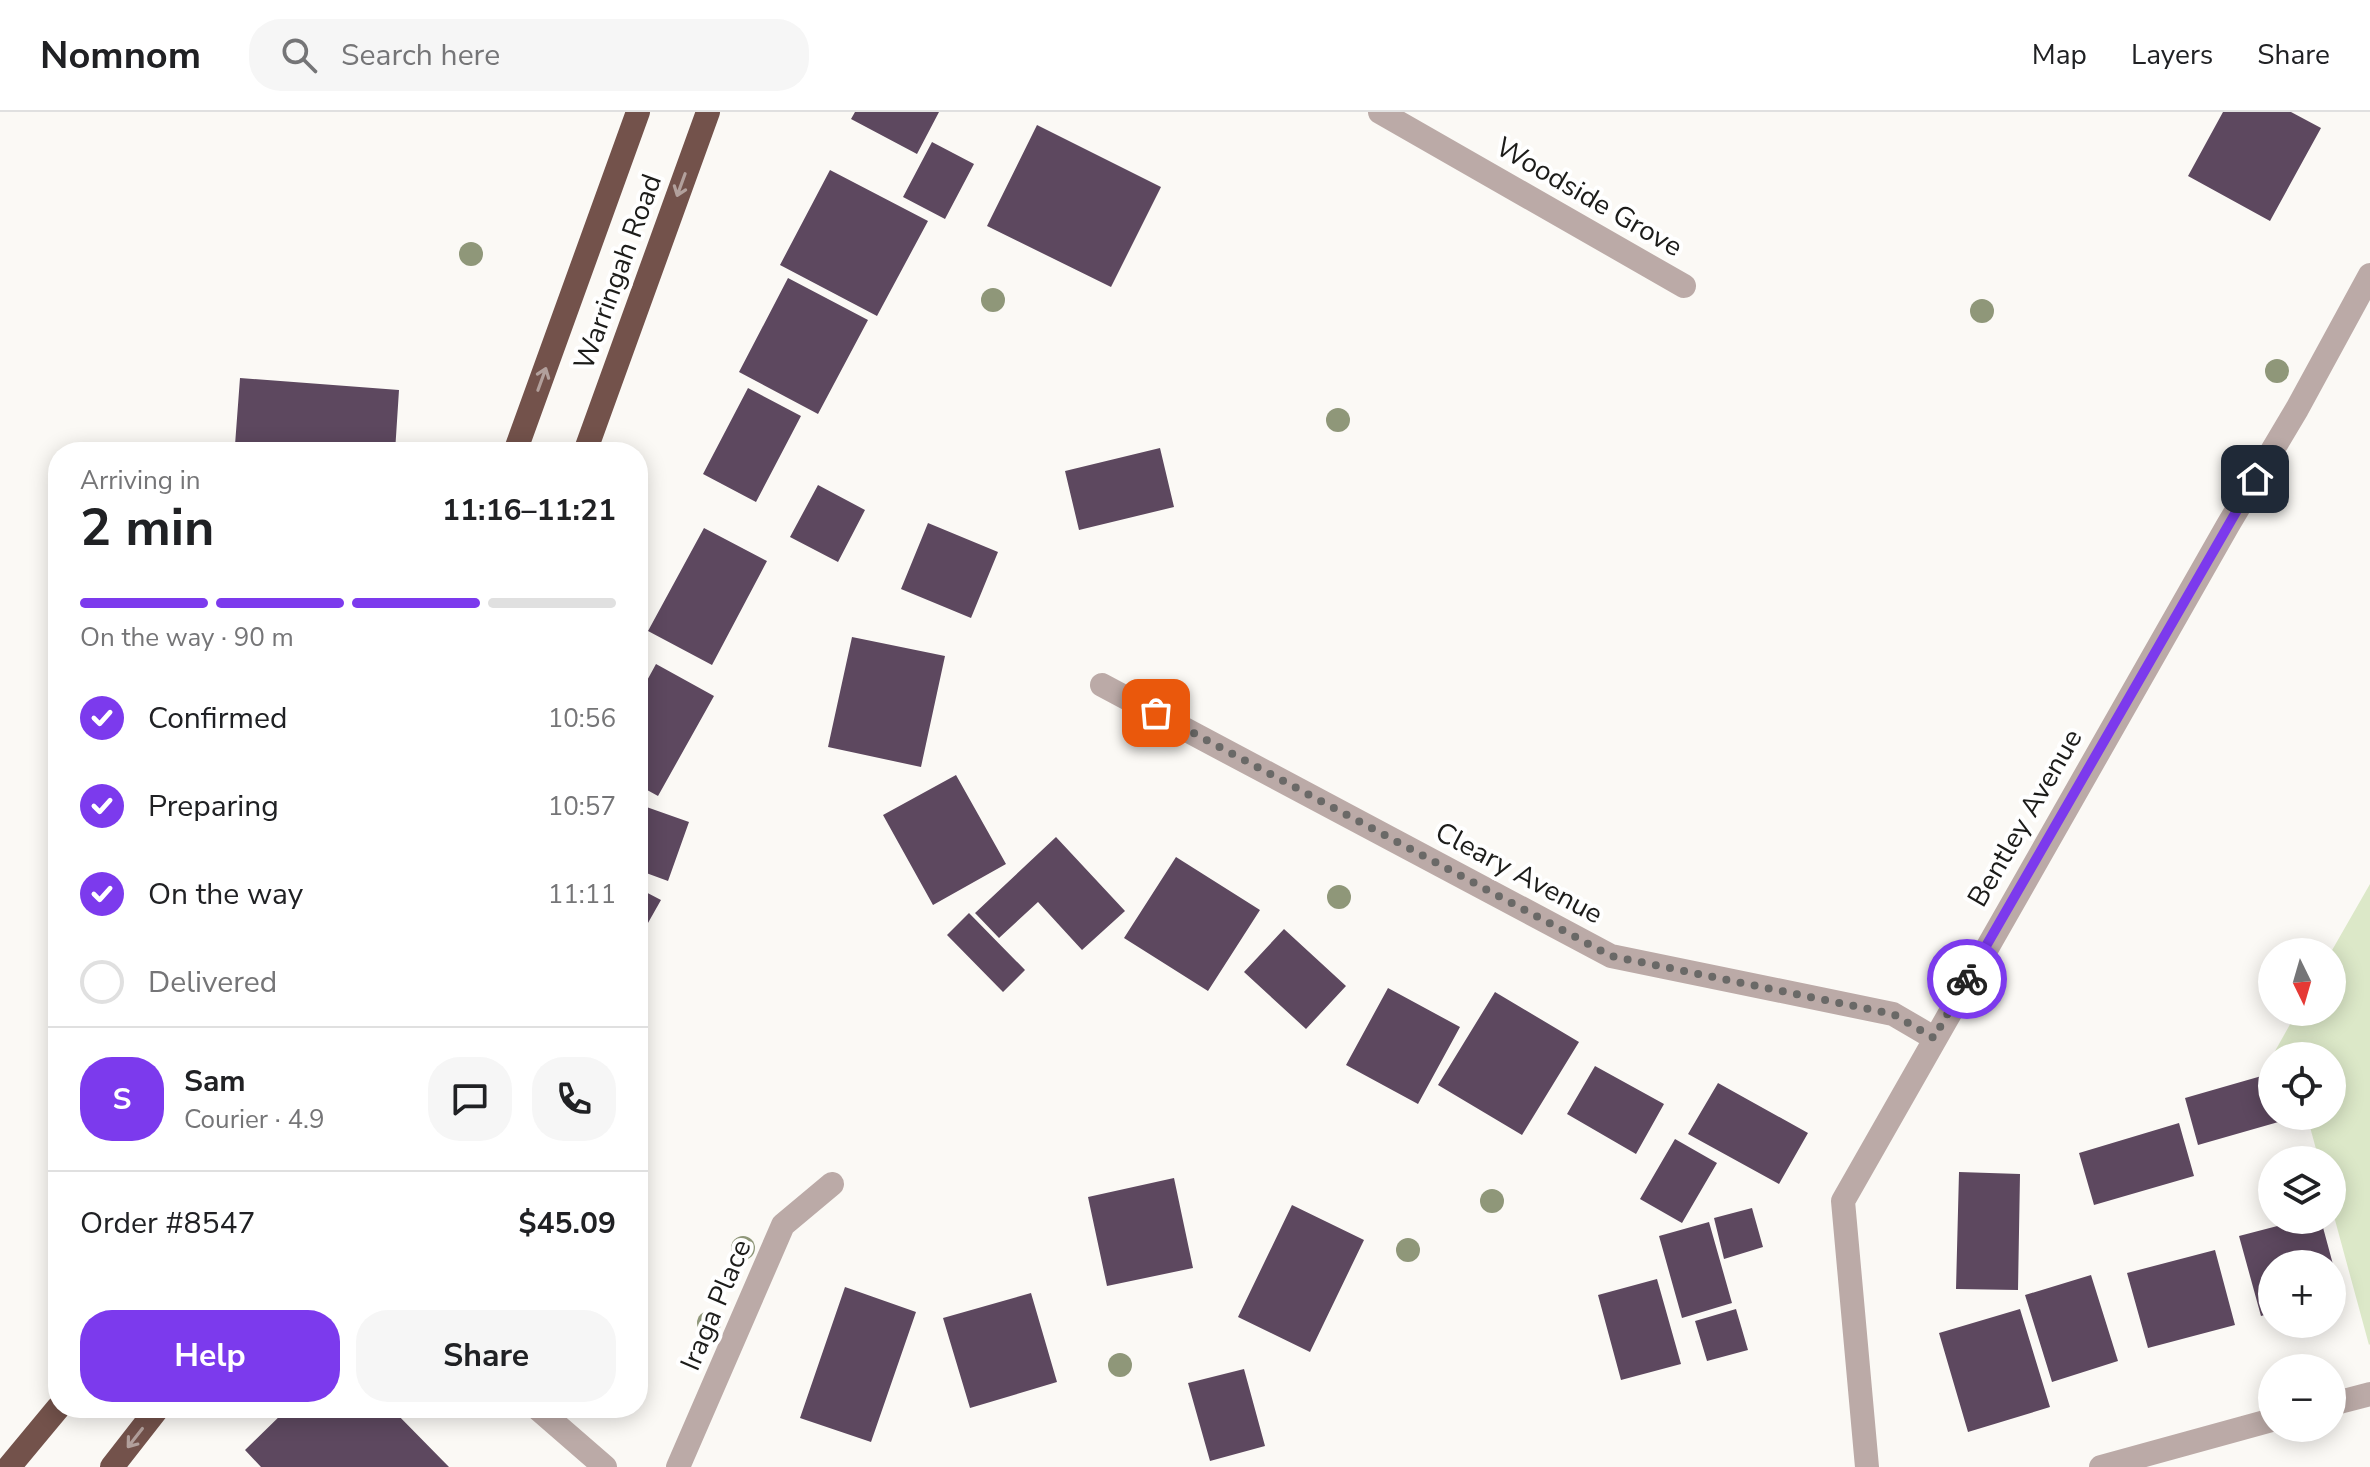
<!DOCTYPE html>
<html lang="en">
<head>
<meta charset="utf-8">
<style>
  :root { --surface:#fff; --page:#f6f6f6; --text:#202124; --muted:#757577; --line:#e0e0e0; --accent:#7c3aed }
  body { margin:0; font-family:"Nunito Sans",sans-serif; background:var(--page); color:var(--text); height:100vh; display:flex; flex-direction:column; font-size:30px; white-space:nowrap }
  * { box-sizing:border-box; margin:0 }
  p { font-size:26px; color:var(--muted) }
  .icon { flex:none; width:44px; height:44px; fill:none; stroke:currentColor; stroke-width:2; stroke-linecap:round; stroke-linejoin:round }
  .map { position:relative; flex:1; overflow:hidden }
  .panel { position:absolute; left:48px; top:330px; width:600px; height:976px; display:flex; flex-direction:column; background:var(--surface); border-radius:32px; box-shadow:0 4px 20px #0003 }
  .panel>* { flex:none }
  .needle { width:52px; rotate:175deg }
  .buttons { position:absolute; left:2258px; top:826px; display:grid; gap:16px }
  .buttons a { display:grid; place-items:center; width:88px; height:88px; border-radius:50%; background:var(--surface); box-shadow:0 4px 20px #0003; font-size:40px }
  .pin { position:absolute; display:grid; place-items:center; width:68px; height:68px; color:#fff; margin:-34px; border-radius:16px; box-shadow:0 4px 12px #0006 }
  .courier { position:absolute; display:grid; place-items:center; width:80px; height:80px; margin:-40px; border:6px solid #7c3aed; border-radius:50%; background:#fff; color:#222; box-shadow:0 2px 10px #0007 }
  .head em { font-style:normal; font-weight:700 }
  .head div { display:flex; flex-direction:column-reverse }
  .head { display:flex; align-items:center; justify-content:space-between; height:136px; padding:0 32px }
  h1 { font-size:52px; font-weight:700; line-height:60px }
  .bar { display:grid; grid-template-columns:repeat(4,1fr); gap:12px 8px; align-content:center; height:96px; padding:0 32px }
  .bar i { height:10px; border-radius:6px; background:var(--line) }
  .bar .selected { background:var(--accent) }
  .bar p { grid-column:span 4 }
  .line { display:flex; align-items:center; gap:20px; padding:0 32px; border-top:2px solid var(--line) }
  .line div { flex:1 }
  .round { display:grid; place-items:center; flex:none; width:84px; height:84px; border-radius:32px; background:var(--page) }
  ol { padding:0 32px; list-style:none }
  li { display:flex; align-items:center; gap:24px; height:88px }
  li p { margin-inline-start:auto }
  li .icon { padding:8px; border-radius:50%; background:var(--accent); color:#fff; stroke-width:4 }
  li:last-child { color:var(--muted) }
  li i { width:44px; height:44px; border:4px solid var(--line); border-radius:50% }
  .cta { display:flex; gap:16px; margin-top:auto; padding:16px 32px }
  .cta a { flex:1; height:92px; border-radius:32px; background:var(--accent); color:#fff; font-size:32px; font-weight:700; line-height:92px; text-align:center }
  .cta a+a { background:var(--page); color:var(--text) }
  header { display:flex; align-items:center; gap:48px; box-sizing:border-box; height:112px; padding:0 40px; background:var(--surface); border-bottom:2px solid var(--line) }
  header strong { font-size:38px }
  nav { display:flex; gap:44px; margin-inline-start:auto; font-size:28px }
  .search { width:560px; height:72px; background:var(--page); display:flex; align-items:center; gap:20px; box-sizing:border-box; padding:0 28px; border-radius:32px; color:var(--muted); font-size:30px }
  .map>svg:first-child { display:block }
  .green { fill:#dce8c8 }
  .building { fill:#5d485f }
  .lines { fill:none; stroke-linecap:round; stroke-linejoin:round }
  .street { stroke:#bbaaa7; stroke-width:24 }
  .highway { stroke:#73524b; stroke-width:24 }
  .tree { fill:#8f9779 }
  .oneway { stroke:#b2a09c }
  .done { stroke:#6a6967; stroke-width:8; stroke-dasharray:0 14.4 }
  .route { stroke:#7c3aed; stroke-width:10 }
  .labels { text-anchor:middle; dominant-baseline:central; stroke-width:8; stroke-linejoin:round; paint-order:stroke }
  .street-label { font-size:28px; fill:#1c1c1a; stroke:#fff }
</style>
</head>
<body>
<header>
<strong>Nomnom</strong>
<div class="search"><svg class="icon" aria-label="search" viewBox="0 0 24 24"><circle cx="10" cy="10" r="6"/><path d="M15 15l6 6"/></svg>Search here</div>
<nav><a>Map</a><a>Layers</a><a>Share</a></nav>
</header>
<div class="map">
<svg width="2370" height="1355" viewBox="0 0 2370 1355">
  <rect width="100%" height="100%" fill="#fbf9f5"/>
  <path class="green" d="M 2370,772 L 2370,1232 L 2369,1233 L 2332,1097 L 2332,1048 L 2319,1048 L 2307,1004 L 2332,1004 L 2332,944 L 2272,944 L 2272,947 L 2270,948 L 2297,900 L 2332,900 L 2331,840 Z"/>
  <path class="building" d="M 855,0 L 939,0 L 917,42 L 851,7 Z
    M 2223,0 L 2291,0 L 2321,16 L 2270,109 L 2188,64 Z
    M 1037,13 L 1161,75 L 1111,175 L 987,114 Z
    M 932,30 L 974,52 L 945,107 L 903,85 Z
    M 830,58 L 928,109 L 877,204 L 780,153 Z
    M 788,166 L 868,208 L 818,302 L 739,260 Z
    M 240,266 L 399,278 L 395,340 L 326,340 L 235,333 Z
    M 748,276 L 801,304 L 756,390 L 703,362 Z
    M 1160,336 L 1174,395 L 1079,418 L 1065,359 Z
    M 818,373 L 865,398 L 838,450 L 790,425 Z
    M 928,411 L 998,440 L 971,506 L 901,477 Z
    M 704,416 L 767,449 L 712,553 L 648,519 Z
    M 852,525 L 945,544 L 921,655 L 828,635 Z
    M 656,552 L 714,584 L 658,684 L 638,673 L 638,585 Z
    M 956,663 L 1006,752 L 933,793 L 883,703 Z
    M 638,692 L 689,710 L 668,769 L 638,758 Z
    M 1056,725 L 1125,799 L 1082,838 L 1038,790 L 999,826 L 975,801 Z
    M 1176,745 L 1260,798 L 1208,879 L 1124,826 Z
    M 638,776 L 661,788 L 644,818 L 638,815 Z
    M 969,801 L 1025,858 L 1003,880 L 947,823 Z
    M 1284,817 L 1346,874 L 1306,917 L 1244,860 Z
    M 1388,876 L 1460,915 L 1418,992 L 1346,953 Z
    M 1495,880 L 1579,930 L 1522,1023 L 1438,973 Z
    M 1595,954 L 1664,992 L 1636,1042 L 1567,1002 Z
    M 2272,961 L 2272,1004 L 2296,1005 L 2198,1033 L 2185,986 Z
    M 1718,971 L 1808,1021 L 1779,1072 L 1688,1022 Z
    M 2179,1011 L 2194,1064 L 2094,1093 L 2079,1041 Z
    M 1675,1027 L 1717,1051 L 1682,1111 L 1640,1087 Z
    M 1959,1060 L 2020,1062 L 2018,1178 L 1956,1177 Z
    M 1174,1066 L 1193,1156 L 1107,1174 L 1088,1085 Z
    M 1292,1093 L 1364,1128 L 1310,1240 L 1238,1205 Z
    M 1752,1096 L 1763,1135 L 1724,1147 L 1714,1106 Z
    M 2301,1108 L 2321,1108 L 2341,1182 L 2332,1184 L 2332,1152 L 2272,1152 L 2272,1201 L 2261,1204 L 2239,1124 Z
    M 1709,1110 L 1732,1191 L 1682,1206 L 1659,1124 Z
    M 2215,1138 L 2235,1213 L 2148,1236 L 2127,1161 Z
    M 2091,1163 L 2118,1249 L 2052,1270 L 2025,1183 Z
    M 1657,1167 L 1681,1252 L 1621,1268 L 1598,1183 Z
    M 845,1175 L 916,1200 L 871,1330 L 800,1306 Z
    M 1031,1181 L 1057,1270 L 970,1296 L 943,1206 Z
    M 1736,1197 L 1748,1238 L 1707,1249 L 1695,1209 Z
    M 2020,1197 L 2050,1295 L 1968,1320 L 1939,1221 Z
    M 1244,1257 L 1265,1334 L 1210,1349 L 1188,1271 Z
    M 288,1296 L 391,1296 L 449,1355 L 261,1355 L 245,1338 Z"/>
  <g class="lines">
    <path class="street" d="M 1380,0 L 1684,174
      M 1102,573 L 1611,844 L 1893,902 L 1934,926
      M 2332,1292 L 2370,1282
      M 537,1296 L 605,1355
      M 678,1355 L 783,1113 L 832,1072
      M 1867,1355 L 1843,1089 L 2228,413 L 2297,297 L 2370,163
      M 2101,1355 L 2272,1308"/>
    <path class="highway" d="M 515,340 L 638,0
      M 585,340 L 708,0
      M 9,1355 L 58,1296
      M 112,1355 L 158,1296"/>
  </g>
  <g class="tree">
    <circle cx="471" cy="142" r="12"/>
    <circle cx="993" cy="188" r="12"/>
    <circle cx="1982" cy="199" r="12"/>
    <circle cx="2277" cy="259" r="12"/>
    <circle cx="1338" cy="308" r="12"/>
    <circle cx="1339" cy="785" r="12"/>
    <circle cx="1492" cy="1089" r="12"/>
    <circle cx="743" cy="1136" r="12"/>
    <circle cx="1408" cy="1138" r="12"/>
    <circle cx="709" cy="1211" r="12"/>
    <circle cx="1120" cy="1253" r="12"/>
  </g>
  <defs><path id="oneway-shaft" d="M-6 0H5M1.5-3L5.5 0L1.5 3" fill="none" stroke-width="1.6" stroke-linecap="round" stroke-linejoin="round" transform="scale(2)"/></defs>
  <g class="oneway">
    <use href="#oneway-shaft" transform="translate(681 73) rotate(110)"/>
    <use href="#oneway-shaft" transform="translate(542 267) rotate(-70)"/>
    <use href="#oneway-shaft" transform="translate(135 1326) rotate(128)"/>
  </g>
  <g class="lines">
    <path class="done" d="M 1156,601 L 1611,844 L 1893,902 L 1934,926 L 1967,867"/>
    <path class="route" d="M 1967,867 L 2255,367"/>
  </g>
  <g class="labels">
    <g class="street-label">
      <text transform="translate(1589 85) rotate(30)">Woodside Grove</text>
      <text transform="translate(618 160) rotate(-70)">Warringah Road</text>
      <text transform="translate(2025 706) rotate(-60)">Bentley Avenue</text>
      <text transform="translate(1519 761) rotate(28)">Cleary Avenue</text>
      <text transform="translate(716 1193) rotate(-67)">Iraga Place</text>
    </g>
  </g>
</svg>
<div class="buttons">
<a><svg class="needle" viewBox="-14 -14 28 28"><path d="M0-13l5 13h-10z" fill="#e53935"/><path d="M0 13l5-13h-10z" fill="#757577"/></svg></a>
<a><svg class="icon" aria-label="locate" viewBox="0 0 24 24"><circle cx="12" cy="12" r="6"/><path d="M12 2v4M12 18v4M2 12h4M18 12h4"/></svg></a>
<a><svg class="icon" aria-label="layers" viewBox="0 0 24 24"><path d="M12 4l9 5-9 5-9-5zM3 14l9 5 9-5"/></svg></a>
<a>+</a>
<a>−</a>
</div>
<div class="pin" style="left:1156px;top:601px;background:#ea580c"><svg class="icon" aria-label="bag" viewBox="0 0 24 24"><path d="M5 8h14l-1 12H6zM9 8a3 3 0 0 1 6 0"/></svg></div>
<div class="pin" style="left:2255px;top:367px;background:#1f2937"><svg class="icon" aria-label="home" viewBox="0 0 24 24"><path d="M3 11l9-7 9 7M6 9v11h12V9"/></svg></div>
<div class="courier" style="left:1967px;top:867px"><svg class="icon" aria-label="bike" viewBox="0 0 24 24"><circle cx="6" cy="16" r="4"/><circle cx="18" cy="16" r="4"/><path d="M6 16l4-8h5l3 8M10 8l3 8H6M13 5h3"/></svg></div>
<section class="panel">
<div class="head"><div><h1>2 min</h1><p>Arriving in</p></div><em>11:16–11:21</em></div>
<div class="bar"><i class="selected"></i><i class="selected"></i><i class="selected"></i><i></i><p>On the way · 90 m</p></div>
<ol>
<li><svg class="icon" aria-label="check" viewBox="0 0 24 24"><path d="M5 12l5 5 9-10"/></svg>Confirmed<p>10:56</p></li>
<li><svg class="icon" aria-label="check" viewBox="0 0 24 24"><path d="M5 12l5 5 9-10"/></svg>Preparing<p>10:57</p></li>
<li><svg class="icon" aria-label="check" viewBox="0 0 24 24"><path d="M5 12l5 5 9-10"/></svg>On the way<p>11:11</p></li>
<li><i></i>Delivered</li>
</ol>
<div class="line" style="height:144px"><b class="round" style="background:var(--accent);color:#fff">S</b><div><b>Sam</b><p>Courier · 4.9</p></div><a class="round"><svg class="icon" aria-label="chat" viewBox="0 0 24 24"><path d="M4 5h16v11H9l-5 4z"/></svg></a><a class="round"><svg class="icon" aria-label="phone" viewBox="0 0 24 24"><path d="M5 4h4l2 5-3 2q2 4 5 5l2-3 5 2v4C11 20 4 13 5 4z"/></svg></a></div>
<div class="line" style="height:104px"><div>Order #8547</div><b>$45.09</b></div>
<div class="cta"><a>Help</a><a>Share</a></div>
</section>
</div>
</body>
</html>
